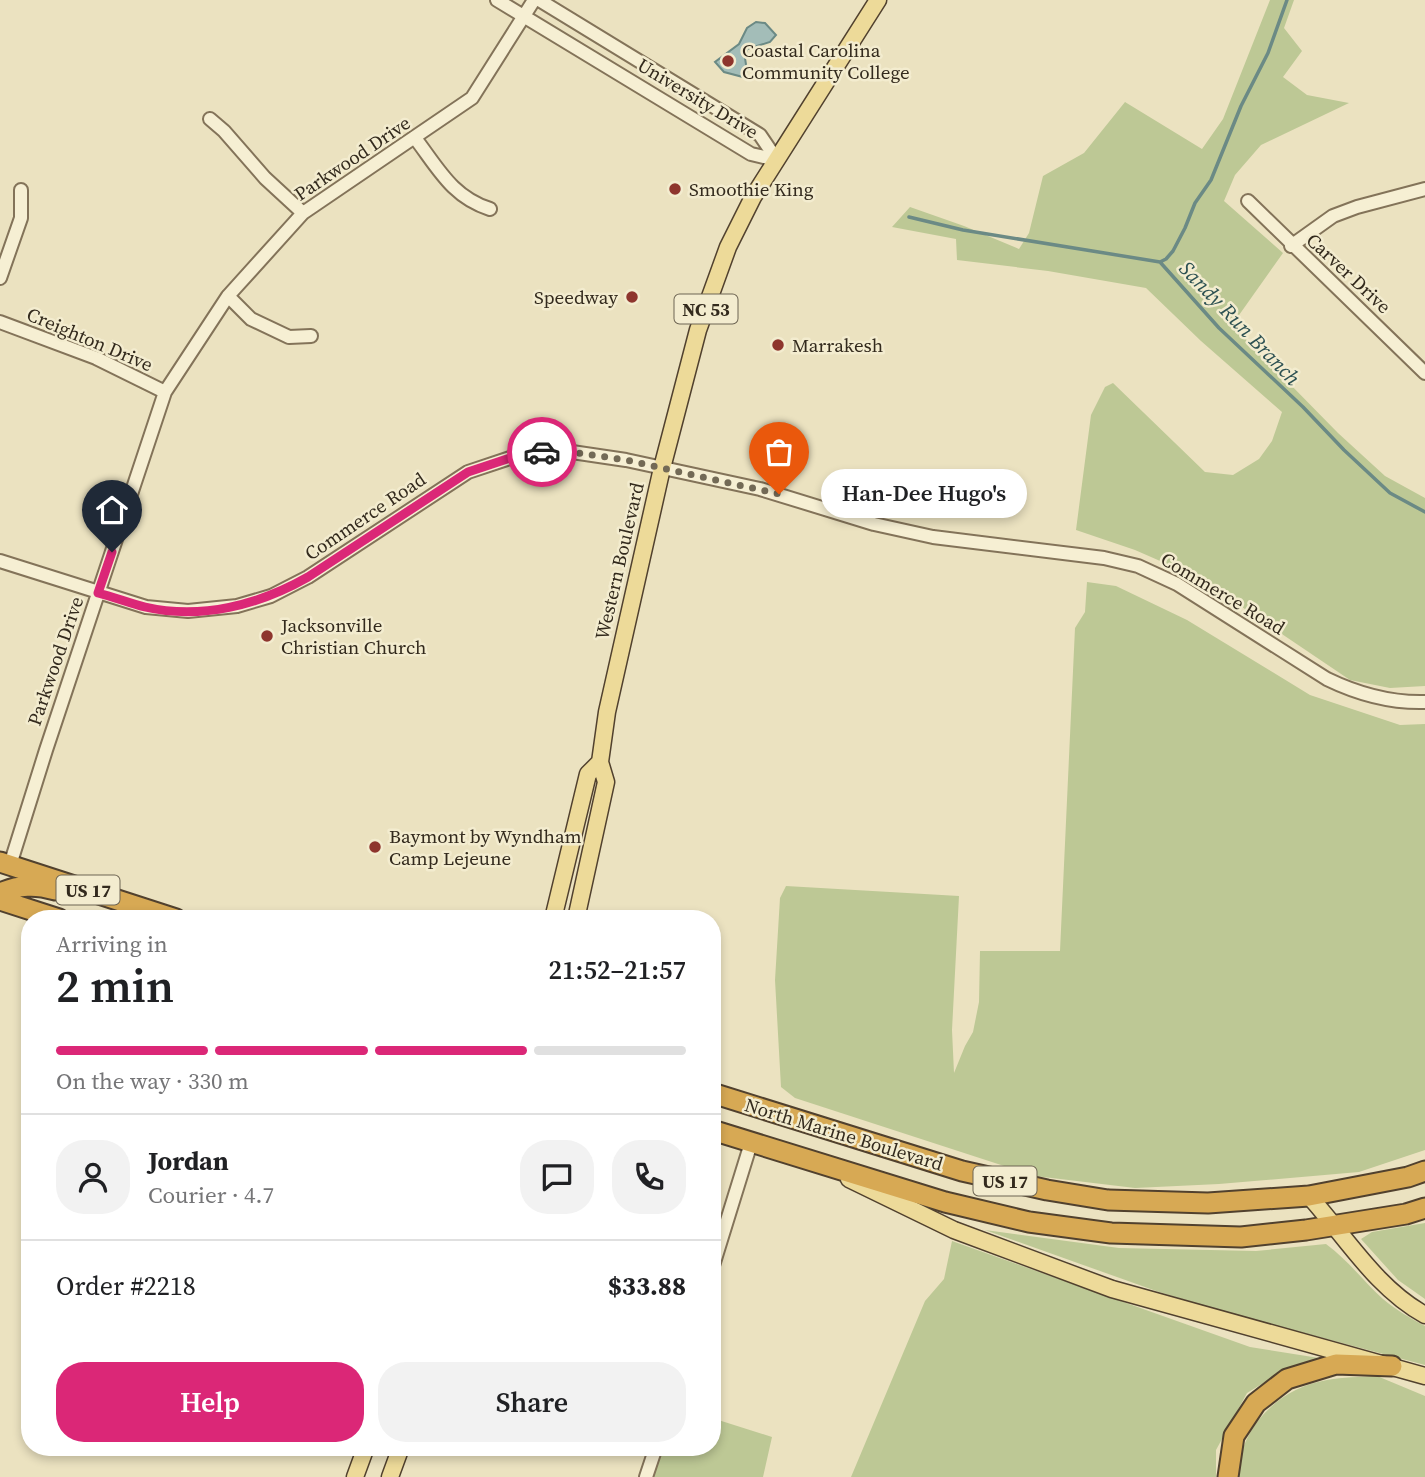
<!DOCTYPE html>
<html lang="en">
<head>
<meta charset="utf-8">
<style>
  :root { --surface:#fff; --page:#f2f2f2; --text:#202124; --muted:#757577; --line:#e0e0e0; --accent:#db2777 }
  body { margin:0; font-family:"Source Serif 4",serif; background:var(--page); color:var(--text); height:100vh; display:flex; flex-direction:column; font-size:26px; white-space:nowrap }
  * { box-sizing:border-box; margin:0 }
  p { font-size:23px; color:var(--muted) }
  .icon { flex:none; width:38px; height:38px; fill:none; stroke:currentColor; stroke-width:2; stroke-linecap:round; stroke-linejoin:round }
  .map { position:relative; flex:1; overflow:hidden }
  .sheet { position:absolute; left:21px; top:910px; width:700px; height:546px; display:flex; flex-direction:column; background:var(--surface); border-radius:28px; box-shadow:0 4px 10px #0003 }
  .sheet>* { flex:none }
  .pin { position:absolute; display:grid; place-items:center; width:60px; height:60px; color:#fff; margin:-72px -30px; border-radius:50% 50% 50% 0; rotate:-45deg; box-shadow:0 0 7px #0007 }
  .pin .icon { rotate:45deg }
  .courier { position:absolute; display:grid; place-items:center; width:70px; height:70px; margin:-35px; border:5px solid #db2777; border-radius:50%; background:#fff; color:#222; box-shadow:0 2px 9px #0007 }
  .bubble { position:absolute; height:49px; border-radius:24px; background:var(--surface); box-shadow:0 4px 10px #0003; font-size:23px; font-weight:600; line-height:49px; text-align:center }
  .overview em { font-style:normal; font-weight:600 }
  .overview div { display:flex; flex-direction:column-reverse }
  .overview { display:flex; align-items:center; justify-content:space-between; height:119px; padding:0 35px }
  h1 { font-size:46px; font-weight:600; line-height:52px }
  .bar { display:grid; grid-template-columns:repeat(4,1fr); gap:10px 7px; align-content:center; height:84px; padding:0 35px }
  .bar i { height:9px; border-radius:5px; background:var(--line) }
  .bar .selected { background:var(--accent) }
  .bar p { grid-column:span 4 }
  .line { display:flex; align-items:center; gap:18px; padding:0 35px; border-top:2px solid var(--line) }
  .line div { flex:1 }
  .round { display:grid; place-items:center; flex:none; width:74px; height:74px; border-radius:28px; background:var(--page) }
  .action { display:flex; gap:14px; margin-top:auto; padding:14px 35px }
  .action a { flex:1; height:80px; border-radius:28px; background:var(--accent); color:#fff; font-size:28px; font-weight:600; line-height:80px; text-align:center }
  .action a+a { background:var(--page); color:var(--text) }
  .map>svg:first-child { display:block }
  .green { fill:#bdc895 }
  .water { fill:#a3bdb8; stroke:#6b8a85; stroke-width:2 }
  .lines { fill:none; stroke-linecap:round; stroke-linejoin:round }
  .stream { stroke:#6b8a85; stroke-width:3.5 }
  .minor-casing { stroke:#837359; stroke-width:16 }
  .major-casing { stroke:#51412e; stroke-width:19 }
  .highway-casing { stroke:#51412e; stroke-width:23 }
  .minor { stroke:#f6efd3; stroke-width:12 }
  .major { stroke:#edda99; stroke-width:16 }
  .highway { stroke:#d7a954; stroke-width:19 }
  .done { stroke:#736a56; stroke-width:7; stroke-dasharray:0 12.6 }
  .route { stroke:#db2777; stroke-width:9 }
  .poi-dot { fill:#8e352d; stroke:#f3eccf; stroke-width:2.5 }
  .labels { text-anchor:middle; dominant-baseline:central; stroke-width:5; stroke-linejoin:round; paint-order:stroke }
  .shield { fill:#f3eccf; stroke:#6d6452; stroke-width:2 }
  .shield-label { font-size:18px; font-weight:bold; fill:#332a1d }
  .poi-label { font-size:19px; fill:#332a1d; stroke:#f3eccf; text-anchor:start }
  .street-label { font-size:19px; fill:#332a1d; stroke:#f3eccf }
  .water-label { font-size:21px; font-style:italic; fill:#2d5152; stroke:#f3eccf }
</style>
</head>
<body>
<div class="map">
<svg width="1425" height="1477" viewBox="0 0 1425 1477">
  <rect width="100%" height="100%" fill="#ebe2c0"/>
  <path class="green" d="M 1270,0 L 1294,0 L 1284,28 L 1302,51 L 1283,77 L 1307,95 L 1349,103 L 1261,145 L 1235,175 L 1224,201 L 1283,253 L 1232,325 L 1338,433 L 1385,476 L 1425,498 L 1425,686 L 1390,688 L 1350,680 L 1242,607 L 1183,571 L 1135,550 L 1076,530 L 1091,415 L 1105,387 L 1113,383 L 1205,472 L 1233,475 L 1259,459 L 1272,441 L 1282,412 L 1201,341 L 1146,288 L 1048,271 L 957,260 L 956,239 L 892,227 L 910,207 L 964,226 L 1019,249 L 1029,233 L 1043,176 L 1084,153 L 1125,102 L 1202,149 L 1223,119 Z
    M 1087,582 L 1116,586 L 1187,620 L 1310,695 L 1400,725 L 1425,724 L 1425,1150 L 1359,1172 L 1219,1184 L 1135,1188 L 1035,1176 L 795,1098 L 781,1087 L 775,980 L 780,898 L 786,886 L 959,896 L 952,1030 L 954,1073 L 965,1046 L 973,1032 L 979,1002 L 980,951 L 1060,951 L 1075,628 L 1085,612 Z
    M 1425,1223 L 1425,1299 L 1398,1280 L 1361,1239 L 1372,1232 Z
    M 985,1230 L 1119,1248 L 1256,1251 L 1326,1244 C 1348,1260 1363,1281 1383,1299 C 1396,1310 1410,1318 1425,1326 L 1425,1365 L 1232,1314 L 1159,1292 Z
    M 952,1241 L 1250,1347 L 1319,1358 L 1278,1374 L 1247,1393 L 1216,1450 L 1216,1477 L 851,1477 L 925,1301 L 944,1279 Z
    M 1377,1376 L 1425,1396 L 1425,1477 L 1238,1477 C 1239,1427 1279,1388 1327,1380 C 1343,1377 1360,1377 1377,1376 Z
    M 712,1418 L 772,1437 L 763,1477 L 645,1477 L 656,1447 L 712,1447 Z"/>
  <path class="water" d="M 756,22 L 765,23 L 776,35 L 770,42 L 747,49 L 745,58 L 747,71 L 743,77 L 724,72 L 715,62 L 739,44 L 747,28 Z"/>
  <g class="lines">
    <path class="stream" d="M 909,217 L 963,230 L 1160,262
      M 1160,262 L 1219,328 L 1303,407 L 1344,450 L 1390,493 L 1425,512
      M 1160,262 L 1166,259 L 1173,251 L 1185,228 L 1195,203 L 1211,180 L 1241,106 L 1268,53 L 1287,0"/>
    <defs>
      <path id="minor" d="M 497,0 L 751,154 L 777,160
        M 539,0 L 760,135 L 777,160
        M 210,119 L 224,131 L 265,178 L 303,213
        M 415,138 C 438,168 452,197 490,209
        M 1248,201 L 1425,373
        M 1291,246 L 1333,216 L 1357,207 L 1425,189
        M 0,278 L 21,218 L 21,190
        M 228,296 L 251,319 L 289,337 L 311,336
        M 0,322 L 96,358 L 165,392
        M 0,561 L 146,607 L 188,611 L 237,606 L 271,596 L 308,577 L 468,472 L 519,455 L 572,452 L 626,460 L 760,489 L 874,524 L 933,537 L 1104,558 L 1138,566 L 1177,584 L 1327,679 C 1358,694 1391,703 1425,702
        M 10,865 L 46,750 L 165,392 L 228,296 L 303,213 L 472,98 L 534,0
        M 712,1269 L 751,1143
        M 646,1477 L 656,1447"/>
      <path id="major" d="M 553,919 L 588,774 L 600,762
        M 576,919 L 606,782 L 600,762 L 607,712 L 662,468 L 698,330 L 728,247 L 753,197 L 878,0
        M 849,1179 L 954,1230 L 1112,1289 L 1425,1376
        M 1309,1196 C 1346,1237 1376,1288 1425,1315
        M 355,1477 L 366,1447
        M 390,1477 L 401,1447"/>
      <path id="highway" d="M 0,862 L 176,919
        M 0,893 C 19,885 35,884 55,890
        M 0,900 L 59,919
        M 712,1093 L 962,1171 L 1047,1190 L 1108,1200 L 1208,1203 L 1309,1196 L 1408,1177 L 1425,1171
        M 712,1130 L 945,1202 L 1029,1222 L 1111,1233 L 1241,1237 L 1306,1230 L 1406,1214 L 1425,1208
        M 1228,1477 L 1234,1436 L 1256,1403 L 1287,1379 L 1336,1364 L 1392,1366"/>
    </defs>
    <use href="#minor" class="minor-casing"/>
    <use href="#major" class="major-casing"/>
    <use href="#highway" class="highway-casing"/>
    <use href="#minor" class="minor"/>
    <use href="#major" class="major"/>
    <use href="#highway" class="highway"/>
  </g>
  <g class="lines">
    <path class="done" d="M 542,452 L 572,452 L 626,460 L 779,494"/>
    <path class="route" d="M 112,552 L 98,593 C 114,597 129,603 145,607 C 201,620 259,605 308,577 L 468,472 L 519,455 L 542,452"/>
  </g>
  <g class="poi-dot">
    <circle cx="728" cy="61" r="7"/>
    <circle cx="675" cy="189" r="7"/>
    <circle cx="632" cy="297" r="7"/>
    <circle cx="778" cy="345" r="7"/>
    <circle cx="267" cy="636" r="7"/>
    <circle cx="375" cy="847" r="7"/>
  </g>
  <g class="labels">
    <g class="shield">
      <rect x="674.5" y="294.5" width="63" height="29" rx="5"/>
      <rect x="56.5" y="875.5" width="63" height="29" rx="5"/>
      <rect x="973.5" y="1166.5" width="63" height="29" rx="5"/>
    </g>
    <g class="shield-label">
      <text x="706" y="309">NC 53</text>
      <text x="88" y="890">US 17</text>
      <text x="1005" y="1181">US 17</text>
    </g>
    <g class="poi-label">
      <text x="742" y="50">Coastal Carolina<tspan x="742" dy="22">Community College</tspan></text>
      <text x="689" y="189">Smoothie King</text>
      <text x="618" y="297" text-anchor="end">Speedway</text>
      <text x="792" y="345">Marrakesh</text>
      <text x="281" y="625">Jacksonville<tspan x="281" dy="22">Christian Church</tspan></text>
      <text x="389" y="836">Baymont by Wyndham<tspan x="389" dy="22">Camp Lejeune</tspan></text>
    </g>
    <g class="street-label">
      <text transform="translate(698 98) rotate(31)">University Drive</text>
      <text transform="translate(352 158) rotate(-34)">Parkwood Drive</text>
      <text transform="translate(1349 273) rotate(43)">Carver Drive</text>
      <text transform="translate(90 339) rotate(23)">Creighton Drive</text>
      <text transform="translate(365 516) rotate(-34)">Commerce Road</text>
      <text transform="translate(619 561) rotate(-77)">Western Boulevard</text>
      <text transform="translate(1223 593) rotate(31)">Commerce Road</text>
      <text transform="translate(55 661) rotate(-71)">Parkwood Drive</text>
      <text transform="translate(844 1134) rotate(17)">North Marine Boulevard</text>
    </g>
    <g class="water-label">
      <text transform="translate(1240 323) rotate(46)">Sandy Run Branch</text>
    </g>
  </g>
</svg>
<div class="pin" style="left:779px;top:494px;background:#ea580c"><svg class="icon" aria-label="bag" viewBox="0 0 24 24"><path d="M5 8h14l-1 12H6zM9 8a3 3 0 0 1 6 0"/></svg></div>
<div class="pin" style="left:112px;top:552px;background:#1f2937"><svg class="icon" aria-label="home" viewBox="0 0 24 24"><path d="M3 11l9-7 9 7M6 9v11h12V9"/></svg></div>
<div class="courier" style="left:542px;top:452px"><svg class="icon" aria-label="car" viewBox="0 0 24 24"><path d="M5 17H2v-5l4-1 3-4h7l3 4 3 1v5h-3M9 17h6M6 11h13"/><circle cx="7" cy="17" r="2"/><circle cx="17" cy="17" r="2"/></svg></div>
<div class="bubble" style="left:821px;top:469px;width:206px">Han-Dee Hugo's</div>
<section class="sheet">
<div class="overview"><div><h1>2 min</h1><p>Arriving in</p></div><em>21:52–21:57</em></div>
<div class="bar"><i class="selected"></i><i class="selected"></i><i class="selected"></i><i></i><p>On the way · 330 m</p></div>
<div class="line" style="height:126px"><a class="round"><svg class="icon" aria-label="person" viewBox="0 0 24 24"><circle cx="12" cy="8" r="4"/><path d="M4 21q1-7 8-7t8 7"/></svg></a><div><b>Jordan</b><p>Courier · 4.7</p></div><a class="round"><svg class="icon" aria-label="chat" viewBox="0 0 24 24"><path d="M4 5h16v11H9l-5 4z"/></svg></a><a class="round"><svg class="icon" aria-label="phone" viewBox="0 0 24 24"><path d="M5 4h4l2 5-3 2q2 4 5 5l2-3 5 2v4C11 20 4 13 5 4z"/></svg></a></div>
<div class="line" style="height:91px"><div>Order #2218</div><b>$33.88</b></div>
<div class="action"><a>Help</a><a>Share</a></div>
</section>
</div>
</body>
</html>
